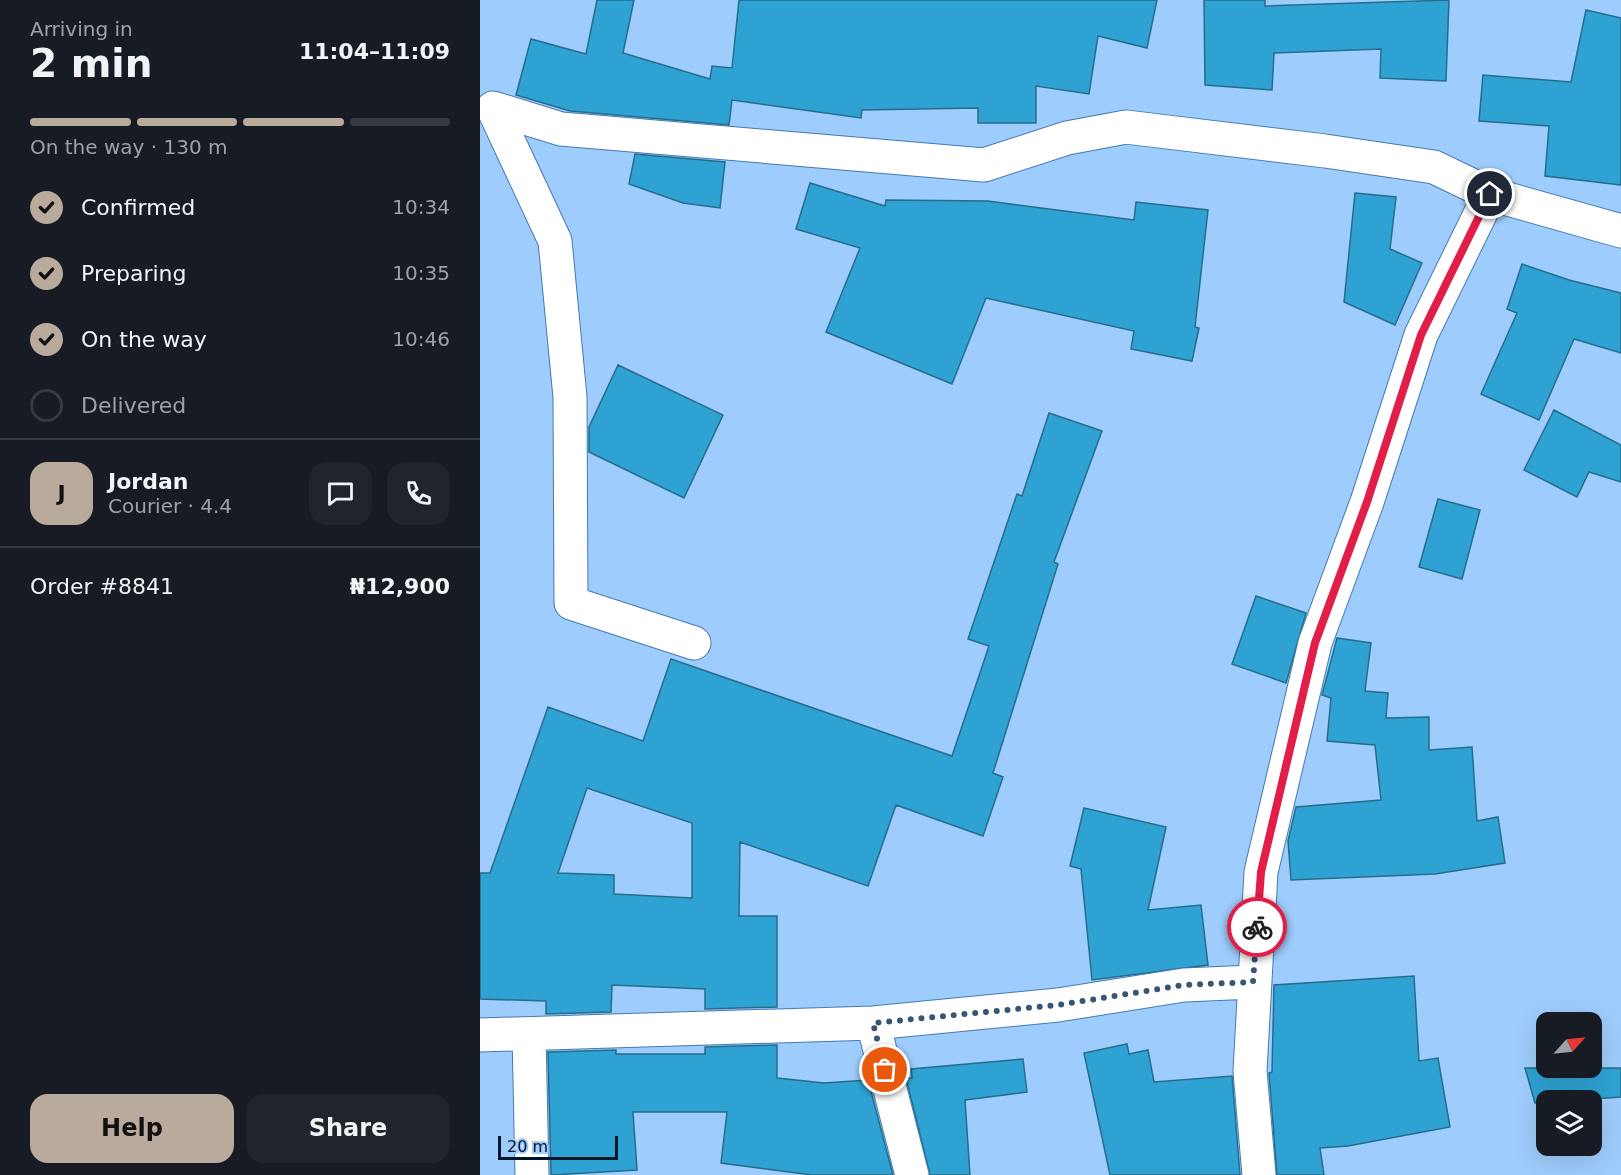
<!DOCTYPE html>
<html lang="en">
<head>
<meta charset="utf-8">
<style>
  :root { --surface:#171b24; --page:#20242c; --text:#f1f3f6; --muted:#9ea1a6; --line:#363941; --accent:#b9ab9b }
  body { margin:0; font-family:"DejaVu Sans",sans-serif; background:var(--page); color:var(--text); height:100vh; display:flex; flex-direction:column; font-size:22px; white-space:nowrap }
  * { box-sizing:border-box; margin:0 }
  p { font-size:20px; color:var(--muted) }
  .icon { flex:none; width:33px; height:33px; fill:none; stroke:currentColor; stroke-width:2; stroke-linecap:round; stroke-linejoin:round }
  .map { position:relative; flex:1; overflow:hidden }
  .details { display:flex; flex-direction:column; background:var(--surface); width:480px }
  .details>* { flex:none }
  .needle { width:39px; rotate:63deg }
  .fabs { position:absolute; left:1056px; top:1012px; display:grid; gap:12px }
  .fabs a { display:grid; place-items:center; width:66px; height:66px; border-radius:12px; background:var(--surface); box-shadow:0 6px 24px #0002; font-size:30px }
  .scale { position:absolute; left:18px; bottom:15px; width:120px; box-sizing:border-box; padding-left:6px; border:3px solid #01152b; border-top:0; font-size:16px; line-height:21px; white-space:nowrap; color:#01152b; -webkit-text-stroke:4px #9eccfc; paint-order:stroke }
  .pin { position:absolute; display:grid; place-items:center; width:51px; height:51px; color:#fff; margin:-26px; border:3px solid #fff; border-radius:50%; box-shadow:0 2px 6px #0007 }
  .courier { position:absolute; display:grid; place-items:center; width:60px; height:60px; margin:-30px; border:4px solid #e11d48; border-radius:50%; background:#fff; color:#222; box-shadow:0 2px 8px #0007 }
  .headline em { font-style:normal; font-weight:700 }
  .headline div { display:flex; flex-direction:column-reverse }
  .headline { display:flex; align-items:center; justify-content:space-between; height:102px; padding:0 30px }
  h1 { font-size:39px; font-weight:700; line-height:45px }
  .bar { display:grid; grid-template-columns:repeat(4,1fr); gap:9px 6px; align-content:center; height:72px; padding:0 30px }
  .bar i { height:8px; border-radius:4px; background:var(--line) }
  .bar .active { background:var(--accent) }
  .bar p { grid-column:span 4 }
  .line { display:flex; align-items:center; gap:15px; padding:0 30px; border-top:2px solid var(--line) }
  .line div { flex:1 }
  .round { display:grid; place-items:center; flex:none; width:63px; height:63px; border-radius:18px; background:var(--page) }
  ol { padding:0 30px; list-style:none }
  li { display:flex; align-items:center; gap:18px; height:66px }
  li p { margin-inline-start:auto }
  li .icon { padding:6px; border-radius:50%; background:var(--accent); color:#111; stroke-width:4 }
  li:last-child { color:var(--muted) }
  li i { width:33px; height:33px; border:3px solid var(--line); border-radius:50% }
  .cta { display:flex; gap:12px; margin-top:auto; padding:12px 30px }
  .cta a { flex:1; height:69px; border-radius:18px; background:var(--accent); color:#111; font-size:24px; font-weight:700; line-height:69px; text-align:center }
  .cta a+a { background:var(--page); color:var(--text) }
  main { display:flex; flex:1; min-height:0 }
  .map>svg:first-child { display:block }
  .building { fill:#2ea3d3; stroke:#266c8b; stroke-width:1.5; fill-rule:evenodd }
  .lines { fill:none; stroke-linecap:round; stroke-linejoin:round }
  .street-casing { stroke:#447ab2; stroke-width:35 }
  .street { stroke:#fff; stroke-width:33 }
  .done { stroke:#385574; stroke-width:6; stroke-dasharray:0 10.8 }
  .route { stroke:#e11d48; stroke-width:8 }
</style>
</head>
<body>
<main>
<section class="details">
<div class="headline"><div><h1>2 min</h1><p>Arriving in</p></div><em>11:04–11:09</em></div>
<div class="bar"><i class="active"></i><i class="active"></i><i class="active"></i><i></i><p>On the way · 130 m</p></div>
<ol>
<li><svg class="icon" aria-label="check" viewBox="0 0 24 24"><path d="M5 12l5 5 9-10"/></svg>Confirmed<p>10:34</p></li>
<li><svg class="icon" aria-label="check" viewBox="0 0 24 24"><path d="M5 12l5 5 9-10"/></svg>Preparing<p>10:35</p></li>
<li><svg class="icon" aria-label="check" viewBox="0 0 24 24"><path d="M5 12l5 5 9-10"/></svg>On the way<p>10:46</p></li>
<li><i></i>Delivered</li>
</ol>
<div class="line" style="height:108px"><b class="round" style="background:var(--accent);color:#111">J</b><div><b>Jordan</b><p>Courier · 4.4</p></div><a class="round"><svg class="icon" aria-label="chat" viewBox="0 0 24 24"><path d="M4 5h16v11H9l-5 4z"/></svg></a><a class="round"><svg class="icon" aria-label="phone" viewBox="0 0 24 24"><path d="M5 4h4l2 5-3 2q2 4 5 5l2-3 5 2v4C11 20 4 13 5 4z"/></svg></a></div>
<div class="line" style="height:78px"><div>Order #8841</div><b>₦12,900</b></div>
<div class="cta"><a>Help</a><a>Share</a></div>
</section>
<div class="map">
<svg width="1141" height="1175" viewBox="0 0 1141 1175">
  <rect width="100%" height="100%" fill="#9eccfc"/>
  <path class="building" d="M 117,0 L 154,0 L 143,53 L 230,79 L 232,66 L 252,68 L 259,0 L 677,0 L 667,48 L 618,36 L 609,94 L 556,86 L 556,123 L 498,123 L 498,108 L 382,110 L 381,118 L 252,100 L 249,125 L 90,111 L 36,95 L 51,39 L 106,54 Z
    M 724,0 L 785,0 L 785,6 L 969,0 L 966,81 L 900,78 L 901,49 L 794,53 L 792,90 L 725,85 Z
    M 1106,10 L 1141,18 L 1141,185 L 1065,176 L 1069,126 L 999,121 L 1003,75 L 1091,82 Z
    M 155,154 L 245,162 L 240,208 L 203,203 L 149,184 Z
    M 330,183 L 405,206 L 406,200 L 508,201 L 654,220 L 656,202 L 728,210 L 715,327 L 719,328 L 712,361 L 651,349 L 654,331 L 506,298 L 472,384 L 346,332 L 380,248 L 316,229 Z
    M 875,193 L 916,197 L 910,249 L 942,263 L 915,325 L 864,302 Z
    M 1042,264 L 1089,280 L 1141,293 L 1141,353 L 1094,339 L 1059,420 L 1001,394 L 1037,313 L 1027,309 Z
    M 138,365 L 243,415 L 204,498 L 109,452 L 109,427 Z
    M 1074,410 L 1141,445 L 1141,482 L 1109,472 L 1097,497 L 1044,470 Z
    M 569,413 L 622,431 L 574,562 L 578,564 L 513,773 L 523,777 L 503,836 L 416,805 L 388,886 L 260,842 L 259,916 L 297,916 L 297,1007 L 225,1009 L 225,989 L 132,985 L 131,1012 L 66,1014 L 66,1001 L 0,999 L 0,873 L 10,873 L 68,707 L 163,741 L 191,659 L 472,756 L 509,646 L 488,639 L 537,494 L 542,496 ZM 107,788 L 212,823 L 212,898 L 134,894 L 134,875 L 78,873 Z
    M 958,499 L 1000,510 L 982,579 L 939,567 Z
    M 776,596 L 826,613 L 806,683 L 752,664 Z
    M 857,638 L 891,643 L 885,691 L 908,693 L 906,718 L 949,717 L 949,750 L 992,747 L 997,821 L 1018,817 L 1025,863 L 955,874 L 811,880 L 808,841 L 816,807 L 901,800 L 895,745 L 847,741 L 851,698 L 842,695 Z
    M 604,808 L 686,827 L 668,910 L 721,905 L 728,965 L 612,980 L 601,869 L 590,866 Z
    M 934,976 L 939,1061 L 958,1058 L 970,1127 L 868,1146 L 840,1148 L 844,1175 L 797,1175 L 789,1073 L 792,1072 L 794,985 Z
    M 647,1044 L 649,1054 L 668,1050 L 674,1082 L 752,1076 L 760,1175 L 630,1175 L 604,1053 Z
    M 297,1045 L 297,1078 L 344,1083 L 388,1080 L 413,1175 L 332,1175 L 241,1163 L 247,1112 L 153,1112 L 157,1170 L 71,1175 L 68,1052 L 136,1050 L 136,1054 L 225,1054 L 225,1047 Z
    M 543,1059 L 547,1092 L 485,1100 L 490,1175 L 450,1175 L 426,1078 L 432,1078 L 431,1069 Z
    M 1045,1068 L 1141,1068 L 1141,1097 L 1085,1101 L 1083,1096 L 1055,1103 Z"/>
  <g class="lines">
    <defs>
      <path id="street" d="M 13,108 L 81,129 L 504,165 L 587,138 L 646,127 L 845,151 L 954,167 L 1010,194 L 1141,231
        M 13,108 L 75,241 L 90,397 L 91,603 L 214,643
        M 393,1023 L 432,1175
        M 49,1034 L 52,1175
        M 0,1035 L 393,1023 L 578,1005 L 704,985 L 773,982
        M 779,1175 L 770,1071 L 781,872 L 835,643 L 887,502 L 941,335 L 1010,194"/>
    </defs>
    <use href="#street" class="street-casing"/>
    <use href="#street" class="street"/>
  </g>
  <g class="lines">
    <path class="done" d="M 405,1070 L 393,1023 L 578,1005 L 704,985 L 773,982 L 777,927"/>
    <path class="route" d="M 777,927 L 781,872 L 835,643 L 887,502 L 941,335 L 1010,194"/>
  </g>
</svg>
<div class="fabs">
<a><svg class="needle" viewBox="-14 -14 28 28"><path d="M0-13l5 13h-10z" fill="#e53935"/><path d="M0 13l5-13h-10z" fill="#9ea1a6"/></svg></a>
<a><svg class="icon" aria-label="layers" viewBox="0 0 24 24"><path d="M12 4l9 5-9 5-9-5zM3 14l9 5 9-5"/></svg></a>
</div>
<div class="scale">20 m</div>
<div class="pin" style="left:405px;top:1070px;background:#ea580c"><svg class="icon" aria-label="bag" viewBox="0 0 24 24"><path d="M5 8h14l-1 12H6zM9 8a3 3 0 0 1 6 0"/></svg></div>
<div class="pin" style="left:1010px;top:194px;background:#1f2937"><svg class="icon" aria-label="home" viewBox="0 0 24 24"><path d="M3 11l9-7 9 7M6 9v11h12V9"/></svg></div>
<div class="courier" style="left:777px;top:927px"><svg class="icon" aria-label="bike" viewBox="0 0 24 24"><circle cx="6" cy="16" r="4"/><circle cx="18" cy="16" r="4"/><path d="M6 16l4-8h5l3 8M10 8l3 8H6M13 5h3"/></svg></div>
</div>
</main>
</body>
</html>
